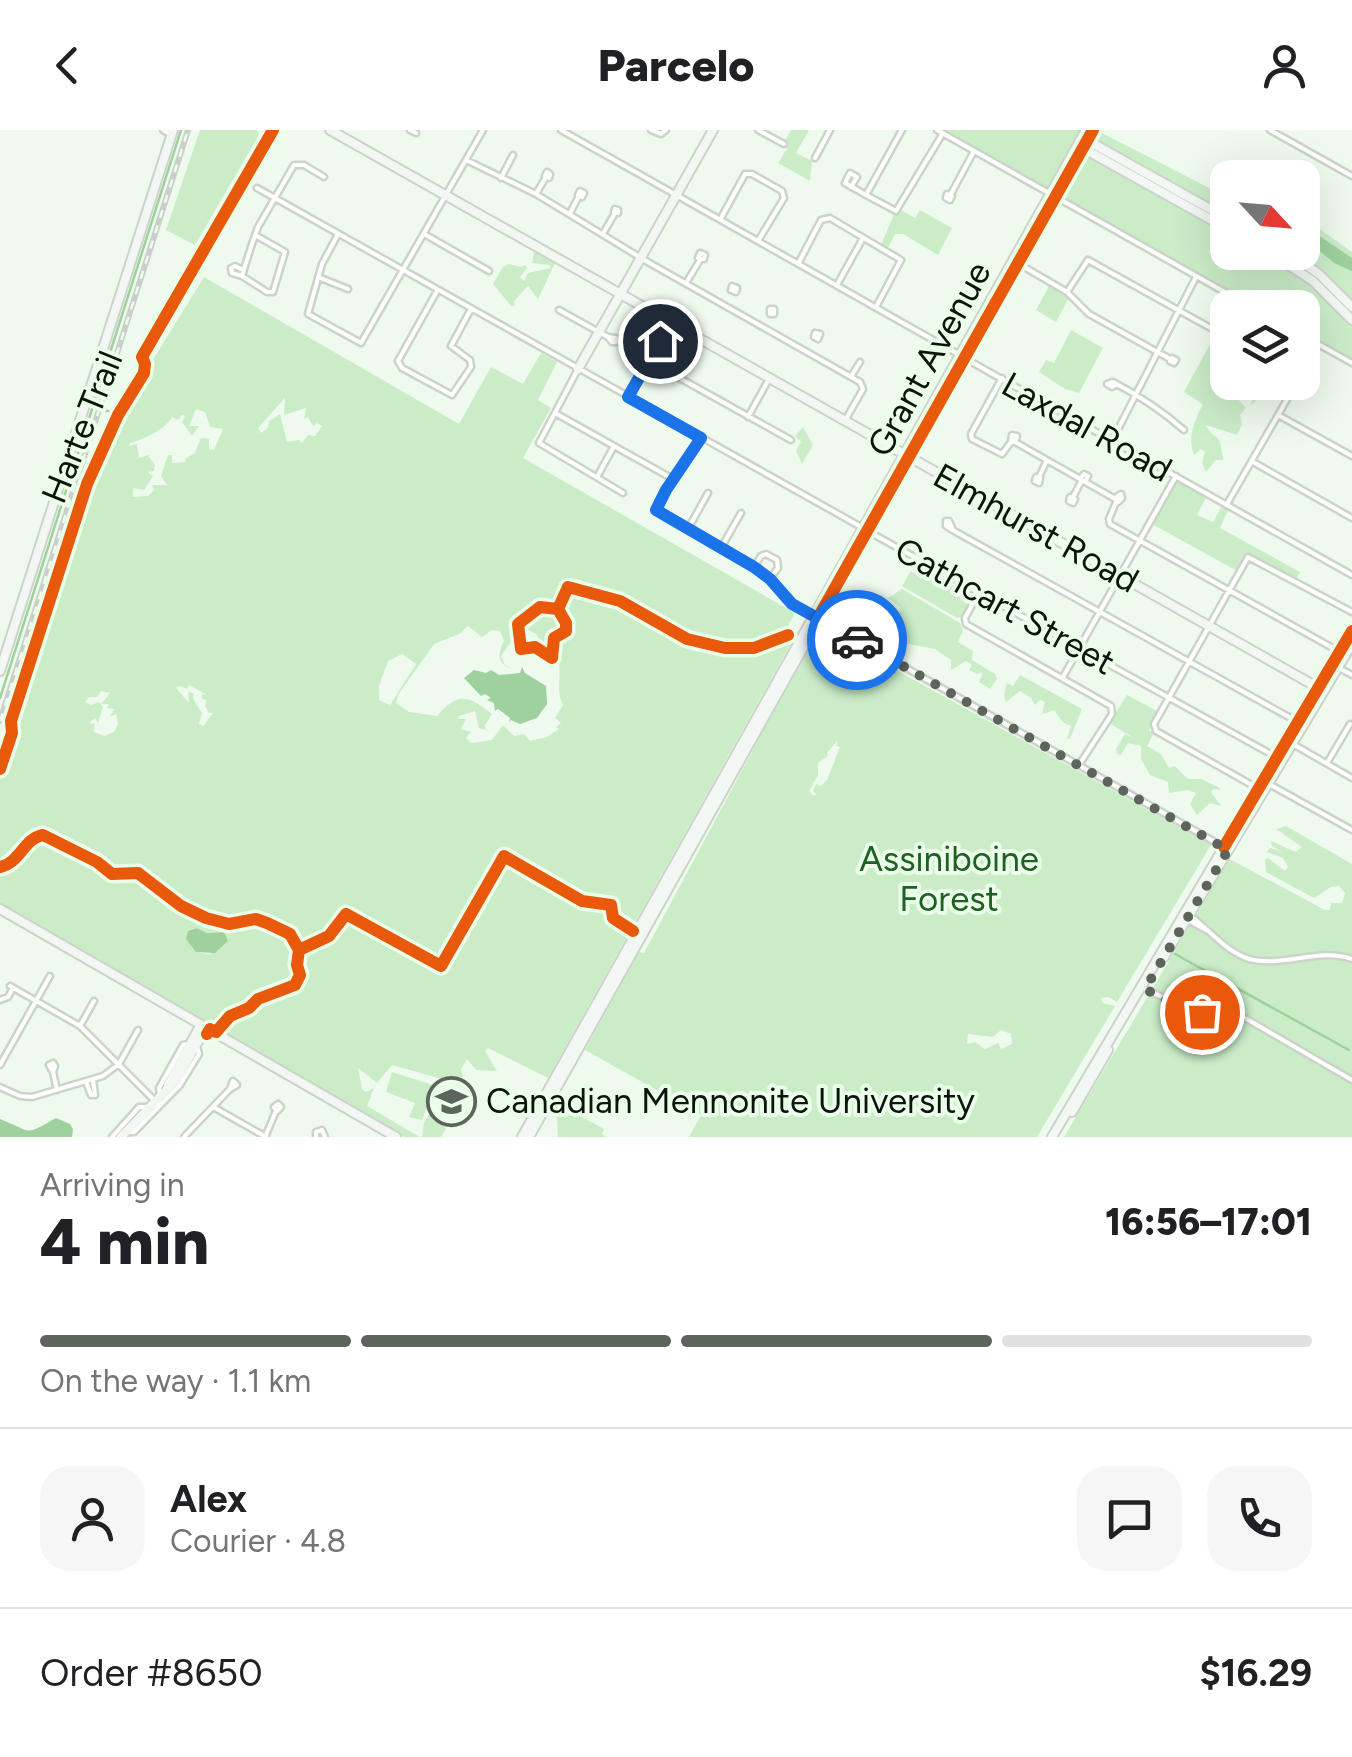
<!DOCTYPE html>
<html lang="en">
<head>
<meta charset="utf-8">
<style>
  :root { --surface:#fff; --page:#f6f6f6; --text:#202124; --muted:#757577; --line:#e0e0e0; --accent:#5c645c }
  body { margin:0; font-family:Figtree,sans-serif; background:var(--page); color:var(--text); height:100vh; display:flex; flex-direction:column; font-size:38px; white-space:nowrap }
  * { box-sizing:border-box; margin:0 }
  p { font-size:32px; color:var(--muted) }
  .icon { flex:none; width:55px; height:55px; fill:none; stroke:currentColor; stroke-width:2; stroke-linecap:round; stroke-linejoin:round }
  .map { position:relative; height:1007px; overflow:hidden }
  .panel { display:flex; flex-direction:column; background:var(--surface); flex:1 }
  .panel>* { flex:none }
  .needle { width:65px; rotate:116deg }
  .fabs { position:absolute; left:1210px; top:30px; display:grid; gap:20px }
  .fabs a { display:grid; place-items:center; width:110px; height:110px; border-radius:20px; background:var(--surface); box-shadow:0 10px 40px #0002; font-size:50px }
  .pin { position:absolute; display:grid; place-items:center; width:85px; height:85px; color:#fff; margin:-42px; border:5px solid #fff; border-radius:50%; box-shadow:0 2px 10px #0007 }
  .courier { position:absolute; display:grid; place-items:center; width:100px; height:100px; margin:-50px; border:8px solid #1a73e8; border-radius:50%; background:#fff; color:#222; box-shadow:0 2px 12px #0007 }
  .headline em { font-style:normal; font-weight:800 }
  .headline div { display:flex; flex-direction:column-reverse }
  .headline { display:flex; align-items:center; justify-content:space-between; height:170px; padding:0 40px }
  h1 { font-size:65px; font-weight:800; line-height:75px }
  .bar { display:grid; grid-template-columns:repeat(4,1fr); gap:15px 10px; align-content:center; height:120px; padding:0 40px }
  .bar i { height:12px; border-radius:8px; background:var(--line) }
  .bar .active { background:var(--accent) }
  .bar p { grid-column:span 4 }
  .line { display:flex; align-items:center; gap:25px; padding:0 40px; border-top:2px solid var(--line) }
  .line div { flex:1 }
  .round { display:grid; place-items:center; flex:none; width:105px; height:105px; border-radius:30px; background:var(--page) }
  header { display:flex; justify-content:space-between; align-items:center; height:130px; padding:0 40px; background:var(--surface); font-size:45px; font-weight:800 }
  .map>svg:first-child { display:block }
  .green { fill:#caedc8; fill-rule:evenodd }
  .water { fill:#9ed19e }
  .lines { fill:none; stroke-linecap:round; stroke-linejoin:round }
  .stream { stroke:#9ed19e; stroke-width:2.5 }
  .street-casing { stroke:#ccd4ca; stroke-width:9 }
  .secondary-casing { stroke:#ccd4ca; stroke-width:12 }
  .street { stroke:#fdfefc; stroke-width:4 }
  .secondary { stroke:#f3f7f3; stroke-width:8 }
  .rail-casing { stroke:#cbcfcb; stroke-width:6 }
  .rail { stroke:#ebfeea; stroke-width:2.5; stroke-dasharray:8; stroke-linecap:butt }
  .cycleway-casing { stroke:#ebfeea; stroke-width:19 }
  .cycleway { stroke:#e8590c; stroke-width:12 }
  .done { stroke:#5c645c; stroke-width:10; stroke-dasharray:0 18 }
  .route { stroke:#1a73e8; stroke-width:12 }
  .labels { text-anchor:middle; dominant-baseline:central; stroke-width:8; stroke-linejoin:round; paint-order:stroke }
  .street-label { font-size:35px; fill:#0d140d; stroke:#ebfeea }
  .park-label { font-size:35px; fill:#1e6122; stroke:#ebfeea }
  .poi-label { font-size:35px; fill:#0d140d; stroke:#ebfeea; text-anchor:start }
</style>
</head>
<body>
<header><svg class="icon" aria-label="back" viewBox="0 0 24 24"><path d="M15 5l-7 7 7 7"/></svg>Parcelo<svg class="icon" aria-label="person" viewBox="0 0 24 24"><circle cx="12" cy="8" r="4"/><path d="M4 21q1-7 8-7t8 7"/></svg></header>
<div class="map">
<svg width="1352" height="1007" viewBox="0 0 1352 1007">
  <rect width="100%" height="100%" fill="#effaee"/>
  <path class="green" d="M 200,0 L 257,0 L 259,5 L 195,115 L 166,100 Z
    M 791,0 L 809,0 L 796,23 L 812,31 L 810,51 L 778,33 L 788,17 L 785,11 Z
    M 942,0 L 1081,0 L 1048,59 Z
    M 1098,1 L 1227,67 L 1228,122 L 1302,122 L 1303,87 L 1352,122 L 1352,229 L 1303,201 L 1302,178 L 1259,177 L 1060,67 Z
    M 901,80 L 915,88 L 920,80 L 952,98 L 938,125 L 903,104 L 895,104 L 888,118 L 881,115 L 894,84 Z
    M 534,122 L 556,131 L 538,169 L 528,156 L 514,171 L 515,176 L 511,176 L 493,154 L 503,137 L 509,134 L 521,137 L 525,135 L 527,138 L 520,147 L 524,151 L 528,143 L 550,138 L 550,135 L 532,133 Z
    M 204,147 L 459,294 L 491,237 L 523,254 L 541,223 L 557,232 L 538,270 L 551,278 L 523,328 L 795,483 L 783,505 L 793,510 L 548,948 L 488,918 L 485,921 L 497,941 L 476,940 L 467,929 L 461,939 L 463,947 L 455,947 L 471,957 L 466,966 L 446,956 L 442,949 L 392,935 L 377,953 L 358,938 L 362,959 L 366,962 L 374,958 L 367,976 L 420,1007 L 404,1007 L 359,983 L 0,776 L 0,621 L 92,342 L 146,241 ZM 285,268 L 284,285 L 306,278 L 304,289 L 308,287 L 313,296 L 317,293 L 322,296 L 315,306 L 308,305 L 302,313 L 299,310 L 287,312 L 280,284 L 269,291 L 268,298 L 261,303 L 258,298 ZM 196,279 L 205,282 L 210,297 L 223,299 L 214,320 L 209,319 L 209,309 L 201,308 L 195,323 L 185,329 L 186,332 L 172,333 L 172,325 L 168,325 L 161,346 L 167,355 L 152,355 L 154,360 L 148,366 L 133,367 L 133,358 L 144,360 L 153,346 L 148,342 L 154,341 L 155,335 L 148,325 L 139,328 L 137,314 L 129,316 L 130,313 C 143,310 166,299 172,287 L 178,290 L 182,285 L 185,286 L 182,292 L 192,306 L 199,296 L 189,296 ZM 518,495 L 536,504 C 542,516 556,519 559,534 C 561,549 556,562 563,575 L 555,588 L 561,593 L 556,597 L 559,599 L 547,607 L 530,611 L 524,604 L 514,606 L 503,595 L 492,610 L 471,613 L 466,608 L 471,602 L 461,599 L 466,589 L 458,589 L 459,586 L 475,581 L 479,598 L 486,600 L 485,595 L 492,584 C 468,566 459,561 437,586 L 409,582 L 396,573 L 398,565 L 434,514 L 459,504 L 468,496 L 482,507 L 492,500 L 500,501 L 504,511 C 500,520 496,528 505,536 L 514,539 L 505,535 L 501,526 L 517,504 ZM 402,524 L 416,534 L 390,575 L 379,570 L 379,556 L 388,531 ZM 189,555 L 207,565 L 202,564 L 202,569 L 207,570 L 205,576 L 209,583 L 213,583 L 203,596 L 199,594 L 202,583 L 193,568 L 194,563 L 188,562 L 189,573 L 176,558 L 180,556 L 187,559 ZM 101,561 L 110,563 L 101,574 L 109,574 L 107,578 L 114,579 L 110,587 L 116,584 L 118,594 L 114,602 L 105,606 L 94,602 L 95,594 L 89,593 L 95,588 L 98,593 L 103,577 L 99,572 L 91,575 L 85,572 L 89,567 L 97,567 ZM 194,798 L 206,803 L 222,802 L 219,820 L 210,824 L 196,822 L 188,801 Z
    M 1049,156 L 1069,168 L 1056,192 L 1036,180 Z
    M 1071,200 L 1103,218 L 1079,263 L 1065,259 L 1039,242 L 1046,230 L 1054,233 Z
    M 1227,204 L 1227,223 L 1218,217 L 1215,229 L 1227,234 L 1228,252 C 1240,252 1255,254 1259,268 L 1250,276 L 1254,266 L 1237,258 L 1235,266 L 1246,278 L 1240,285 L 1242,295 L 1237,305 L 1206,295 C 1215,314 1220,297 1223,330 L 1216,330 L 1206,342 L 1202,333 L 1205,322 L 1201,319 L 1194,325 C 1187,307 1194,292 1203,274 L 1184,262 L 1215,205 Z
    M 803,297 L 813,315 L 802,334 L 796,321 L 801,312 L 795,306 Z
    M 1179,350 L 1207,366 L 1197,385 L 1213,392 L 1223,374 L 1229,378 L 1220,398 L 1300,442 L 1295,451 L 1248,426 L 1239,442 L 1152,394 L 1176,351 Z
    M 914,433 L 971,466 L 962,486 L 957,488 L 902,456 L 911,441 L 914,443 L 916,439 L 912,436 Z
    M 902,459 L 960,493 L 963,501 L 958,512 L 973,521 L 972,530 L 995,544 L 997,549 L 990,559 L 979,552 L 983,542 L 978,544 L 969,540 L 972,535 L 966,531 L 951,540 L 951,530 L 935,519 L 904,513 L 906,503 L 900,498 L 882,512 L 901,478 L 888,468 Z
    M 826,501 L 1211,715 L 1117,872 L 1109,867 L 1101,868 L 1103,873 L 1115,876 L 1037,1007 L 689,1007 L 701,985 L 585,920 L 639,822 L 644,823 L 815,504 ZM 838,610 L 836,616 L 840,617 L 827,650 L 821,656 L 816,654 L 813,661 L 817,665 L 812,665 L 809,661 L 818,645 L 818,633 L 828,626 L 827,623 ZM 1001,900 L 1011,904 L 1012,914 L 1001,919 L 998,913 L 985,919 L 975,912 L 967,914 L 968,904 L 993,907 Z
    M 1020,545 L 1082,579 L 1070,609 L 1067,608 L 1071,596 C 1064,594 1058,588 1055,580 L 1042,584 L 1045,572 L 1040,570 L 1035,575 L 1031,568 L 1020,561 L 1006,572 L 1004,565 L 1007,553 L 1013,556 Z
    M 1127,565 L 1159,582 L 1149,600 L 1154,603 L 1147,616 L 1161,624 L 1169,638 L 1175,636 L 1188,649 L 1201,649 L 1218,657 L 1220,660 L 1214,659 L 1211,662 L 1221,676 L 1210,673 L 1197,685 L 1190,674 L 1196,663 L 1188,660 L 1169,663 L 1168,652 L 1150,645 L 1141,629 L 1141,616 L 1128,613 L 1121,625 L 1117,624 L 1116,619 L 1125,604 L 1135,609 L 1109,593 Z
    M 1286,696 L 1352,734 L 1352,1007 L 1064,1007 L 1213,757 L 1208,753 L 1224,726 L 1325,780 L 1330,780 L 1331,773 L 1342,773 L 1345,763 L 1339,756 L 1331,757 L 1314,768 L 1266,742 L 1265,729 L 1268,728 L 1285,741 L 1288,737 L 1283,728 L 1267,722 L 1270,718 L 1281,721 L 1272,716 L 1271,711 L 1295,722 L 1302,717 L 1276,699 Z
    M 392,942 L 436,956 L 422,990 L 409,987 L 415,973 L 386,962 Z
    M 444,959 L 450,960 L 448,972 L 456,981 L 441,1007 L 422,1007 L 424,993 Z
    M 556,973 L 604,999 L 602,1004 L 606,1007 L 558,1007 Z"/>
  <path class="water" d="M 1315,103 L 1352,128 L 1352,141 L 1334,133 L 1310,113 L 1309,108 Z
    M 522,537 L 525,543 L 546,556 L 547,574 L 537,588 L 520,594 L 511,590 L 509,593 L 510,588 L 498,579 L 495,581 L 494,573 L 487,570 L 491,568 L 485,564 L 481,566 L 464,548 L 474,540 L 486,543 L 491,540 L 499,545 L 520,543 Z
    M 196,798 L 207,803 L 224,802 L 228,811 L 215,823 L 196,822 L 186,809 L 188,801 Z
    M 56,988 L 70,994 L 73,999 L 72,1007 L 0,1007 L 0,989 C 34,1002 22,1007 56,988 Z"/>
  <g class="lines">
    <path class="stream" d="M 102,280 L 113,282 L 276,0
      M 0,568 L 181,0
      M 1175,824 L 1349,920"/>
    <defs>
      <path id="street" d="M 163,0 L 172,5
        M 410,0 L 416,3
        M 561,0 L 958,224
        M 651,0 L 661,4 L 666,0
        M 758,0 L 784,14
        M 902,0 L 866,65 L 896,81 L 943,3
        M 937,0 L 1253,178
        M 1270,0 L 1352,46
        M 815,28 L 830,0
        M 466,30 L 536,64 L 646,131 L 860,252 L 863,259 L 846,289
        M 547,42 L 550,44 L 549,48 L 545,46 Z
        M 501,48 L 513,25
        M 851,57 L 857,47 L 850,43 L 845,53 L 866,65
        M 257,58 L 863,398
        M 580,61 L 584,63 L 582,67 L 578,65 Z
        M 536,64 L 546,47
        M 947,64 L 952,66 L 950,70 L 946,68 Z
        M 951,64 L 974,21
        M 615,79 L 618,80 L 618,83 L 614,82 Z
        M 570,83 L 579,66
        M 721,88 L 745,44 L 752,44 L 782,61 L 784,68 L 758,111
        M 604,102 L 615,83
        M 424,104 L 489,141
        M 255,105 L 285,122 L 273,162 L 267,162 L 242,146 C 247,129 252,113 258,97 L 294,35 L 304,35 L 324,47
        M 337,106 L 322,134 L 308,184 L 361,213 L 483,0
        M 700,123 L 705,125 L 704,129 L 698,128 Z
        M 798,134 L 821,90 L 830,88 L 901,130 L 876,177
        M 1019,134 L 1067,162 L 1089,184 L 1170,229
        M 242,146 L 232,143 L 231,138 L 235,136 L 243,140
        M 318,147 L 348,159
        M 686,153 L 700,130
        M 837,155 L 863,108
        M 732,156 L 737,158 L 736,162 L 731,160 Z
        M 437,161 L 398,231 L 402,238 L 452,265 L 471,237 L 470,230 L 451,216 L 471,179
        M 1067,162 L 1088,130 L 1216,201
        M 770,179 L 774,179 L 774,184 L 770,184 Z
        M 559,180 L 608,207
        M 815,203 L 820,204 L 818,209 L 814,207 Z
        M 1302,205 L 1352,233
        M 608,207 L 616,208 L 616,212 L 612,212 Z
        M 1172,228 L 1176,230 L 1174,233 L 1170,231 Z
        M 966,229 L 1352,445
        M 649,231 L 791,310
        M 577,241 L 539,313 L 623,363
        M 1302,242 L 1318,214
        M 852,245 L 860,232
        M 1002,248 L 971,304 L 972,309 L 1002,324 L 1011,312 L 1015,312 L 1117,370 L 1109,389 L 1110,394 L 1340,522
        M 1117,254 L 1112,257 L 1107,254 L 1113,252 C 1140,266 1161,280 1184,300
        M 629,266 L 670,192
        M 555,283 L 673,349
        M 1278,285 L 1352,326
        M 748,287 L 770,247
        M 701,308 L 666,360 L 657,380 L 754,437 L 770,449 L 786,470 L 812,486
        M 1112,311 L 1196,147
        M 1011,312 L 1012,305 L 1017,306 L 1015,312
        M 1253,332 L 1352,388
        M 597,347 L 614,316
        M 1036,347 L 1040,348 L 1039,353 L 1035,351 Z
        M 1039,347 L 1047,330
        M 1080,349 L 1084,344 L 1088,346 L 1085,352
        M 1070,367 L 1075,369 L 1073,373 L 1069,371 Z
        M 1073,367 L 1082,350
        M 1115,368 L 1121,364 L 1122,368 L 1118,372
        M 1227,374 L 1297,252
        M 688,399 L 708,363
        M 953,400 L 949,391 L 946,391 L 946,396 L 956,402 L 1296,591
        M 871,403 L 1278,628
        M 721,418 L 741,383
        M 754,437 L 761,426 L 766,424 L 777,430 L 778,438 L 771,447
        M 978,464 L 965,488 L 966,494 L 1111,576 L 1112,584 L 1079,635
        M 821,490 L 1222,716
        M 1339,538 L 1352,545
        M 1063,547 L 1176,346
        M 1291,613 L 1352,648
        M 1327,633 L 1350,594
        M 1269,654 L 1352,700
        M 1259,659 L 1156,601 L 1154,594 L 1248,427 L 1352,482
        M 1192,787 C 1209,800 1228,823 1249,829 C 1283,838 1319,817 1352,829
        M 1186,789 L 1208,801
        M 10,856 L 80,896 L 159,975
        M 1142,857 L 1192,882 L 1225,880 L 1238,884 L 1352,950
        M 0,870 L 8,867 L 13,858
        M 80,896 L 94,871
        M 53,933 L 55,936 L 53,942 L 49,935 Z
        M 0,935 L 50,846
        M 53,942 L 57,960
        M 233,951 L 237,955 L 230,959 Z
        M 86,952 L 91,965 L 95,965 L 93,950
        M 0,957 L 20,966 L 32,967 L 103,946 L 119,934 L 138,900
        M 160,965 L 159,958 L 183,915 L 191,913
        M 278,974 L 281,977 L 277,981 L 274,977 Z
        M 215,978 L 266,1007
        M 125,1002 L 134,1002 L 180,955 L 199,924 L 197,916
        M 112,1007 L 139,977 L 148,977
        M 184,1007 L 230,959
        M 265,1007 L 276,981
        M 316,1007 L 316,1002 L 322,1000 L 325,1007"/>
      <path id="secondary" d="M 330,0 L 1324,561
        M 1083,8 L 1228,89
        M 1079,16 L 1228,99
        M 1269,122 L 1313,151 L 1352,190
        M 1287,122 L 1319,144 L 1352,177
        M 578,239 L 713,0
        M 0,541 L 173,0
        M 0,779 L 396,1007
        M 1164,827 L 1352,514
        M 168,955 L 200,896
        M 1072,982 L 1108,920
        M 121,1007 L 177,949 L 205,899
        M 522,1007 L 1086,0
        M 529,1007 L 1093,0
        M 1052,1007 L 1352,501"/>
    </defs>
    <use href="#street" class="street-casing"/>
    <use href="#secondary" class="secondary-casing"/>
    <use href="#street" class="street"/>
    <use href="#secondary" class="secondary"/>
    <defs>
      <path id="rail" d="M 0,591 L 188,0"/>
    </defs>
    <use href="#rail" class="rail-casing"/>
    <use href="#rail" class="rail"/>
    <defs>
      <path id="cycleway" d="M 558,479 L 540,477 L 518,494 L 521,519 L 535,517 L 552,528 L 554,508 L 566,501 L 566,493 L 558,479 L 568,457 L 620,471 L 687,509 L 725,518 L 754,518 L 788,505
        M 818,488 L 1093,0
        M 0,639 L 12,603 L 11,591 L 87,354 L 118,285 L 144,243 L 145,234 L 142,227 L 273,0
        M 1224,717 L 1352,501
        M 0,737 C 20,733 24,708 43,705 L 97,732 L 112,744 L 138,743 L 181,776 L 206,788 L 229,794 L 256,789 L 267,793 L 290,804 L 299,820
        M 207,904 L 210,899 L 216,902 L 230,886 L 249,878 L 258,869 L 295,855 L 300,845 L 297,835 L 299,820 L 329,806 L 346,784 L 441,836 L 504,726 L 582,771 L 611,775 L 613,788 L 633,801"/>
    </defs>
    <use href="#cycleway" class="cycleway-casing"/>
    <use href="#cycleway" class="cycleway"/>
  </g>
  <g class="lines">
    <path class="done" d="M 857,510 L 1228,720 L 1145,859 L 1180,878 L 1202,882"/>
    <path class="route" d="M 660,211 L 628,267 L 701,308 L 666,360 L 656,380 L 754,437 L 770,449 L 792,474 L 857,510"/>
  </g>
  <defs>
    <symbol id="university-ring" viewBox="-11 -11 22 22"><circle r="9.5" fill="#ebfeea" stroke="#5c645c" stroke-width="1.5"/><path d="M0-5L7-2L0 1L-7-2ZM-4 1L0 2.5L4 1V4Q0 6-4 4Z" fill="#5c645c"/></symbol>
  </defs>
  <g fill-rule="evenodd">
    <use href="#university-ring" x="424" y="944" width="55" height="55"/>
  </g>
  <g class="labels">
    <g class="street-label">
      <text transform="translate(929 229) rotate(-61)">Grant Avenue</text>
      <text transform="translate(82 297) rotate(-68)">Harte Trail</text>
      <text transform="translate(1087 297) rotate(29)">Laxdal Road</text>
      <text transform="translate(1036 398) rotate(29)">Elmhurst Road</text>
      <text transform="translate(1005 476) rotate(29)">Cathcart Street</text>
    </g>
    <g class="park-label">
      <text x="949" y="729">Assiniboine<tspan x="949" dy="40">Forest</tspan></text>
    </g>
    <g class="poi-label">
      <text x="486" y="971">Canadian Mennonite University</text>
    </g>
  </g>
</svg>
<div class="fabs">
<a><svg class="needle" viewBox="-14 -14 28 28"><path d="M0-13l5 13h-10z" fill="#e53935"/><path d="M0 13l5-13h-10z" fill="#757577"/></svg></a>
<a><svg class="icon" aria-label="layers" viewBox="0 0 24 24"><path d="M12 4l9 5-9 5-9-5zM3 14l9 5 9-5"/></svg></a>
</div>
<div class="pin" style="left:1202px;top:882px;background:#ea580c"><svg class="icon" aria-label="bag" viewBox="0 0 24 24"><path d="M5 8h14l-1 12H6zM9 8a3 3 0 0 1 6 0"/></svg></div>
<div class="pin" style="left:660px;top:211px;background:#1f2937"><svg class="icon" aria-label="home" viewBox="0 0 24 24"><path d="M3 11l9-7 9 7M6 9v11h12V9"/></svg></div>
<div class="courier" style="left:857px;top:510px"><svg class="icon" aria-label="car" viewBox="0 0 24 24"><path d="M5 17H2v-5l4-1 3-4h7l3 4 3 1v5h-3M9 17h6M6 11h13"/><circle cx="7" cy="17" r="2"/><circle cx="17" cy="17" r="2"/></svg></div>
</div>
<section class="panel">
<div class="headline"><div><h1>4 min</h1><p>Arriving in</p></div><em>16:56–17:01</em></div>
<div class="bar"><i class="active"></i><i class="active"></i><i class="active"></i><i></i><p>On the way · 1.1 km</p></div>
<div class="line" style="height:180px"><a class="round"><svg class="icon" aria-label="person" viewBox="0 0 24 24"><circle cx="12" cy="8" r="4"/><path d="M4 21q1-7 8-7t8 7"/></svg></a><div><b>Alex</b><p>Courier · 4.8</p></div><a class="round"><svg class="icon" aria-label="chat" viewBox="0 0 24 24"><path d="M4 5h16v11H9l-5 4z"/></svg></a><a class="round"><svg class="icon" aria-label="phone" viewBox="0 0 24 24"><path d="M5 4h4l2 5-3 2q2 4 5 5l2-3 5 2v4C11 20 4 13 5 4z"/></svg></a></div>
<div class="line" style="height:130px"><div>Order #8650</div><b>$16.29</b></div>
</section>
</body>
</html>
